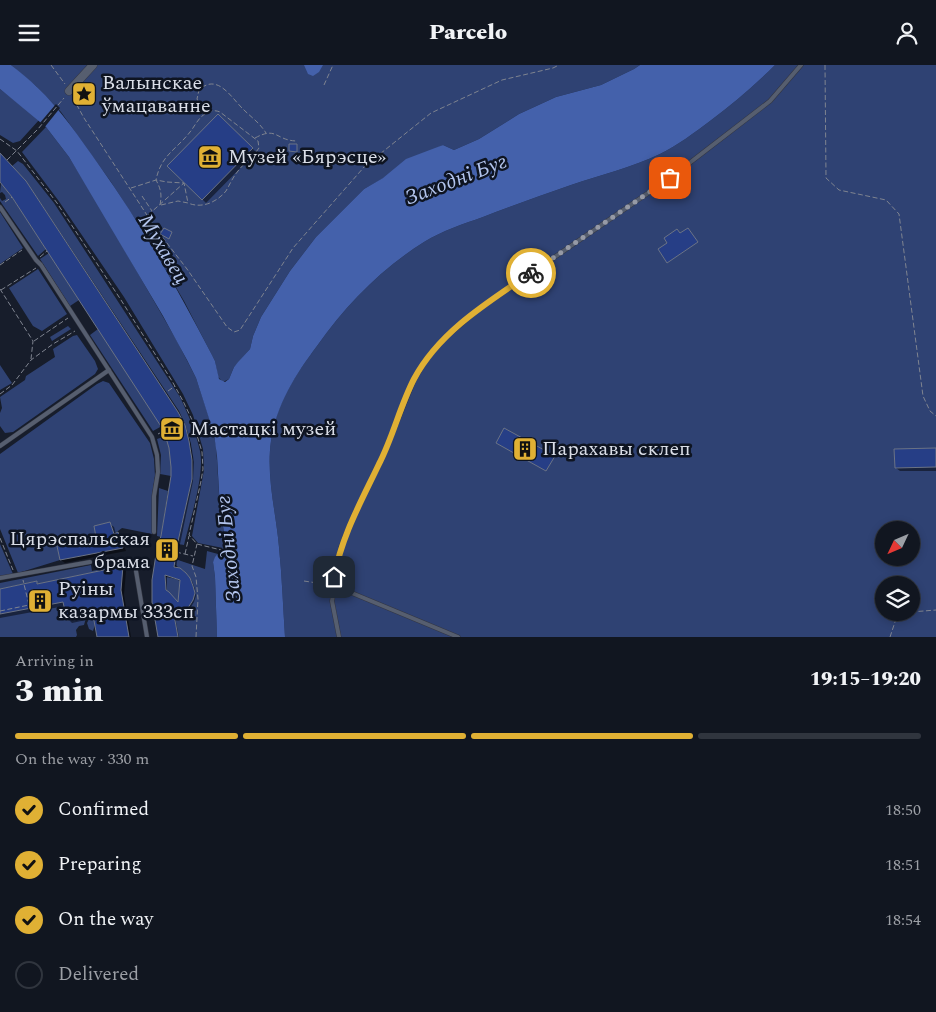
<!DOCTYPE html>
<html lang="en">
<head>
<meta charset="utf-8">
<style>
  :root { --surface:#111620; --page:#1e232d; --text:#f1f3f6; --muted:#9c9fa5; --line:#30353e; --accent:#e0b034 }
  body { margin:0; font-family:Spectral,serif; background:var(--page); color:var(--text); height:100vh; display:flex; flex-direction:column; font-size:19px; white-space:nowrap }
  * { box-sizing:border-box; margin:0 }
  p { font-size:16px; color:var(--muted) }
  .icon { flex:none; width:28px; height:28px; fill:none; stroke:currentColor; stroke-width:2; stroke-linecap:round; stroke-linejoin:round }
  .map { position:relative; height:572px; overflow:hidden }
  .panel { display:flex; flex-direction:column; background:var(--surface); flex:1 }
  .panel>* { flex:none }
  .needle { width:32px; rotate:226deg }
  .fabs { position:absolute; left:875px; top:456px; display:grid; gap:10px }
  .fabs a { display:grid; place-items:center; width:45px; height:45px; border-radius:50%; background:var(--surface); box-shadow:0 2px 8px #0003,0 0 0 1px var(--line); font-size:25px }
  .pin { position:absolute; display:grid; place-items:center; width:42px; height:42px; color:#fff; margin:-21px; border-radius:10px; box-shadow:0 2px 8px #0006 }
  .courier { position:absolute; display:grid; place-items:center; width:50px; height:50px; margin:-25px; border:4px solid #e0b034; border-radius:50%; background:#fff; color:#222; box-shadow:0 1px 6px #0007 }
  .overview em { font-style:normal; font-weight:800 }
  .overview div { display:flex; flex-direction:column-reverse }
  .overview { display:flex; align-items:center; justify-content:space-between; height:85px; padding:0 15px }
  h1 { font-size:32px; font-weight:800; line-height:38px }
  .bar { display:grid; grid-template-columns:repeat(4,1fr); gap:8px 5px; align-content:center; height:60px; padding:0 15px }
  .bar i { height:6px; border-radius:4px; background:var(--line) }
  .bar .active { background:var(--accent) }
  .bar p { grid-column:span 4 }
  ol { padding:0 15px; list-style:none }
  li { display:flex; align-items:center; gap:15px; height:55px }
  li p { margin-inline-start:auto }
  li .icon { padding:5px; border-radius:50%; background:var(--accent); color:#111; stroke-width:4 }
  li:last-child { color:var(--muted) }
  li i { width:28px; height:28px; border:2px solid var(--line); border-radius:50% }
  header { display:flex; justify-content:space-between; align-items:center; height:65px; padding:0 15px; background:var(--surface); font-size:22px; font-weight:800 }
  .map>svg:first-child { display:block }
  .green { fill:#2f4273; fill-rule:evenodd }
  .water { fill:#4461ab }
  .pier { fill:#171d2b }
  .shadow { fill:#0007; fill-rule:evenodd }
  .building { fill:#263e86; stroke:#6b7385; fill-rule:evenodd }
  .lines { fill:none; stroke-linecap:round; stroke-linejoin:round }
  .lane-casing { stroke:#333642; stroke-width:5 }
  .street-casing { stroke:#333642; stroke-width:9 }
  .path { stroke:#7f8490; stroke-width:1; stroke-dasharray:5 2.5; stroke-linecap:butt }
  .lane { stroke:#565e6f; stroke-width:4 }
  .street { stroke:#565e6f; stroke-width:8 }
  .done { stroke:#969aa6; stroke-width:5; stroke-dasharray:0 9 }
  .route { stroke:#e0b034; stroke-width:6 }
  .labels { text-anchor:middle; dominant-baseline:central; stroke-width:5; stroke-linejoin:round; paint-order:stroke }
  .poi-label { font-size:20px; fill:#dadee8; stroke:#0e1421; text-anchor:start }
  .water-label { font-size:21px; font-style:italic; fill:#b2c4ed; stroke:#0e1421 }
</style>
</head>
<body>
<header><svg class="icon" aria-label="menu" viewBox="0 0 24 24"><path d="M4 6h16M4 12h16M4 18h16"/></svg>Parcelo<svg class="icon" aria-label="person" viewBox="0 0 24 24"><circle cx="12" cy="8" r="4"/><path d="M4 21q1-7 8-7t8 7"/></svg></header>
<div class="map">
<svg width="936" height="572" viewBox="0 0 936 572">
  <rect width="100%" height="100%" fill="#171d2b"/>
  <path class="green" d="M 11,0 L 640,0 L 634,4 L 601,20 L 556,32 L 519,49 L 479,74 L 454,85 L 443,80 L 364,124 L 316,172 L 290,206 L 261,252 L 253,271 L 250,284 L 234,302 L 229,314 L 223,317 L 218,312 L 215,296 L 184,236 L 146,171 L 111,117 L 61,47 L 36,21 Z
    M 775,0 L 936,0 L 936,572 L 285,572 C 283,542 282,512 279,482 C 276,447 266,412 271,376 C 275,340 296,309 317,281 C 346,240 381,204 424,177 C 442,166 463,159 483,152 C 512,141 542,130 571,120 C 601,110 632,102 660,89 C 678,80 694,68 710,56 C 733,39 754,21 775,0 ZM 884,465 L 911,465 L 911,492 L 884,492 ZM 884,520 L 911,520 L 911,548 L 884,548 Z
    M 0,24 L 39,55 L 20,76 L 13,78 L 0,70 Z
    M 46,62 L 69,92 L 98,139 L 177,276 L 196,313 L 211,358 L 216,380 L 220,444 L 225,473 L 223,483 L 198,478 L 192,471 L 204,405 L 203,384 L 193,350 L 183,329 L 124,232 L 58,135 L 22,87 Z
    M 18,96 L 23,99 L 54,138 L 180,332 C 188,349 196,367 200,386 C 205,410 190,455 184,480 L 178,479 L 192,414 L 193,395 L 190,375 L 185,359 L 179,346 L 26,116 L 12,101 Z
    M 1,118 L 12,132 L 46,184 L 38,191 L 0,136 L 0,133 L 2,136 L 6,134 L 5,130 L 2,127 L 0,128 Z
    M 0,147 L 23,183 L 0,199 Z
    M 49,188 L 79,235 L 70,241 L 40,194 Z
    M 38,204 L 67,249 L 42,266 L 33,261 L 9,223 Z
    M 68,261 L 71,264 L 52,276 L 50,272 Z
    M 98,264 L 162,361 L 153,366 L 90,270 Z
    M 77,270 L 95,296 L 98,304 L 95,309 L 13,367 L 5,368 L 0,361 L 0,348 L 2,343 L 0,332 L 25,315 L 26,311 L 55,292 L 53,284 L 73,271 Z
    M 0,300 L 12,318 L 0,325 Z
    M 103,316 L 109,318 L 150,378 L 154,394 L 155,411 L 152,431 L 152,469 L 122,463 L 114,469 L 110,457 L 94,461 L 96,470 L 101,471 L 57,481 L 60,495 L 18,508 L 0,464 L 0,389 L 97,319 Z
    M 166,371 C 170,384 172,397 171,411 L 160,409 L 161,390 L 157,374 Z
    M 159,423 L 168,426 L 161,472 L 157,471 Z
    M 0,479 L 13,509 L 0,512 Z
    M 207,486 L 218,489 L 213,497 L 215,512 L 217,572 L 178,572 L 174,550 C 192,547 200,528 189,512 C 186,506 179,503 174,499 L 175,494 L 205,504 Z
    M 91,500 L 92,506 L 122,500 L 123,501 L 37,519 L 36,516 L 0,524 L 0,518 Z
    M 166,512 L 177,514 L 182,518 L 179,523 L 179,529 L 183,530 L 178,539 L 169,527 L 166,526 Z
    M 63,537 L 91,540 L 95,560 L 93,566 L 89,564 L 87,558 L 89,554 L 86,553 L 84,560 L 79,561 L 76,565 L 77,570 L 76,572 L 0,572 L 0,549 Z"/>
  <path class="water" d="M 0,0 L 11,0 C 20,7 29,14 37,22 C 61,45 80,73 99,100 C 142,160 178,225 212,290 L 215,296 L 219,314 L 225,317 L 229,314 L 234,302 L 238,297 L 250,284 L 253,271 L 261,252 L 290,206 L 316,172 L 364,124 L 383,113 L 406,94 L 443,80 L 454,85 L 479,74 L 519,49 L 556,32 L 601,20 L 634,4 L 640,0 L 775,0 C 754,21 733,39 710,56 C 694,68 678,80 660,89 C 632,102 601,110 571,120 C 542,130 512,141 483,152 C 463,159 442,166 424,177 C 381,204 346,240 317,281 C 296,309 276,340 271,376 C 266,412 276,447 279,482 C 282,512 283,542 285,572 L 217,572 L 215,512 L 213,497 L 215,492 L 223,483 L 225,473 L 220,444 L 217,391 L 214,369 L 196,313 L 187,295 L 163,251 L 69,92 L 46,62 L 0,24 Z
    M 304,0 L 323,0 L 319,7 L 313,11 L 308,9 Z"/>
  <path class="pier" d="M 56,39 L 60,43 L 44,63 L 39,59 Z"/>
  <path class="shadow" d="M 218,50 L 256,87 L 206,138 L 169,101 Z
    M 0,90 L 180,350 L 186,364 L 191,379 L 194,397 L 193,416 L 179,484 L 176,504 L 187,511 L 192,516 L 195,524 L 196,531 L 194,537 L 188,547 L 182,550 L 175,552 L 179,572 L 160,572 L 162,471 L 172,411 L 171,383 L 165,365 L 13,131 L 0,116 ZM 167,511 L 181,516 L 179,540 L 167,527 Z
    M 936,384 L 936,406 L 900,406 L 896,403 Z
    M 110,459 L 114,462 L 116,469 L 118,468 L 121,472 L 126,486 L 65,498 L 61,495 L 98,473 Z
    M 123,502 L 126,506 L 124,530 L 131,572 L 99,572 L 95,553 L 72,558 L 68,554 L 65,541 L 0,553 L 0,525 L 36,517 L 39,520 Z"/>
  <path class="building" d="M 218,49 L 253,83 L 202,135 L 167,101 Z
    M 289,79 L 297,79 L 297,87 L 289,86 Z
    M 0,88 L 26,116 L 178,347 L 185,360 L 189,376 L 192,395 L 192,414 L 177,481 L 174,502 L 180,503 L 186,508 L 190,513 L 193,521 L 195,528 L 193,535 L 186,546 L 180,549 L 174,550 L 178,572 L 158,572 L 152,537 L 152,515 L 157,483 L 161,471 L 171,411 L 171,402 L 169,383 L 164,366 L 12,132 L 0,117 ZM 165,510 L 180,515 L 178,537 L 169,527 L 166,525 Z
    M 164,163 L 172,167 L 169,174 L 160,169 Z
    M 688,163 L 698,177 L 667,198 L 658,184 L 667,178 L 664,173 L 677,164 L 680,168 Z
    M 504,363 L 555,391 L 546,406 L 496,378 Z
    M 936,383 L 936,402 L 895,403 L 894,384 Z
    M 110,457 L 114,469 L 118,467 L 123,483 L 60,495 L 57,481 L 96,472 L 94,461 Z
    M 123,501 L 121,525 L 129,572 L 97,572 L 93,550 L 67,555 L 63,537 L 0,549 L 0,524 L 37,516 L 37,519 Z"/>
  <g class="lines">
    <defs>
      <path id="lane" d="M 0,142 L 36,195 L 41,200 L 152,372 L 157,390 L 158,407 L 154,431 L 154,467
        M 0,381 L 109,305
        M 136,506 L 147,572
        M 0,513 L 90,497
        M 335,521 L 458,572
        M 339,572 L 332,536 L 335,521 L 334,512 L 341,482 L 352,455 L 383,391 L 414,315 L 427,293 L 445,273 L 476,246 L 670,113 L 770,36 L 801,0"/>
      <path id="street" d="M 69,26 L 93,0"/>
    </defs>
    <use href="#lane" class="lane-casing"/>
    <use href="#street" class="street-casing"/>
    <path class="path" d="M 51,0 L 65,19
      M 825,0 L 826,113 L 839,125 L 886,135 L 899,149 L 923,331 L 930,346 L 936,351
      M 324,20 L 333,0
      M 73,33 L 84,53 L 156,164 L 187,204 L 227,262 L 234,267 L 240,265 L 293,183 L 365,101 L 431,48 L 502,15 L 553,3 L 559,0
      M 205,49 L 197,34 L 199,25 C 218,7 232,34 244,45 C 252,53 259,57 266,68
      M 255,73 C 277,61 275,75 296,76
      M 0,74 L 17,86 L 57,138 L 121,235 L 172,316 L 183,336 L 193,357 L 202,387 L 203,404 L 201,416 L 189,470 L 197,479 L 221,485
      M 7,95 L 38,64 L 64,33
      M 131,123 L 156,115 L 167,117 L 184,118 L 148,150
      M 142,131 L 152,146
      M 5,137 L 12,132
      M 160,140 C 162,130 161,124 156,115 C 161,90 176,85 190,67 C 195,61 198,53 205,49 C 210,45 215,45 220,47 L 258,76 L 259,83 C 253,92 244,98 238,106 C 233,112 230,119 226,126 C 217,137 202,144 188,138
      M 161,140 L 178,136 L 188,138 L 184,118
      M 40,192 L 47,186
      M 0,200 L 22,185
      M 0,224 L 33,276 L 31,294
      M 1,225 L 36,203
      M 34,276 L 68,253
      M 168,326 L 175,321
      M 0,329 L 12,320 L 31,295 L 53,279 L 75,266
      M 158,369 L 164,366
      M 0,473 L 13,505
      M 157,483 L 158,485
      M 176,487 L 193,491
      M 185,489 L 189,471
      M 304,516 L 330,520
      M 0,546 L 29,540 L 23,515
      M 911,547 L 936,545
      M 196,572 L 198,534 L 196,512 L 192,501 L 197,479
      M 890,572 L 896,554 L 906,548"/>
    <use href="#lane" class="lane"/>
    <use href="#street" class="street"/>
  </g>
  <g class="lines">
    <path class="done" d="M 531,208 L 670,113"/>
    <path class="route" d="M 334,512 C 342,470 361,437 379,399 C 393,372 400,341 414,314 C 439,267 488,237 531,208"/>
  </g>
  <defs>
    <symbol id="sight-square" viewBox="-11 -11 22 22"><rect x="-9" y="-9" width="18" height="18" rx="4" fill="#e0b034" stroke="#0e1421"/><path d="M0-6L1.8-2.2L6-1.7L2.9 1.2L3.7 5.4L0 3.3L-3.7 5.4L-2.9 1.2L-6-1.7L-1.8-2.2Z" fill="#111"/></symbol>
    <symbol id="museum-square" viewBox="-11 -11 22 22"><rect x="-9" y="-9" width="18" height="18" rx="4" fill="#e0b034" stroke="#0e1421"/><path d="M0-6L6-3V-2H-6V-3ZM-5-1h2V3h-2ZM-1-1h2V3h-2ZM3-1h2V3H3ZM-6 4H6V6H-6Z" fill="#111"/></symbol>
    <symbol id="building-square" viewBox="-11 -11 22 22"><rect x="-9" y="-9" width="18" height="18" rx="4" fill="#e0b034" stroke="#0e1421"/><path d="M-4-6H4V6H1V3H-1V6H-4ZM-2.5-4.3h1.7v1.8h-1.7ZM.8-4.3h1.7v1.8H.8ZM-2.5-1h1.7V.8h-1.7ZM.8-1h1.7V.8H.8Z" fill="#111"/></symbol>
  </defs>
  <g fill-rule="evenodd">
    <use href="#sight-square" x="70" y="15" width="28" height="28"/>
    <use href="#museum-square" x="196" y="78" width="28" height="28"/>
    <use href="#museum-square" x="158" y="350" width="28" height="28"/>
    <use href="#building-square" x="511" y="370" width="28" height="28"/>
    <use href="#building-square" x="153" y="471" width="28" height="28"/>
    <use href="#building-square" x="26" y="522" width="28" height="28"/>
  </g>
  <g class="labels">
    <g class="poi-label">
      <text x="102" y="18">Валынскае<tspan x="102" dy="23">ўмацаванне</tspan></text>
      <text x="228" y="92">Музей «Бярэсце»</text>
      <text x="190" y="364">Мастацкі музей</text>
      <text x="542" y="384">Парахавы склеп</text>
      <text x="150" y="474" text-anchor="end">Цярэспальская<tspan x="150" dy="23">брама</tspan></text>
      <text x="58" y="524">Руіны<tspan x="58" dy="23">казармы 333сп</tspan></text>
    </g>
    <g class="water-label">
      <text transform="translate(456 115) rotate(-21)">Заходні Буг</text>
      <text transform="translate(163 184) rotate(59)">Мухавец</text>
      <text transform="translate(229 484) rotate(-96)">Заходні Буг</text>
    </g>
  </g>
</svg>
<div class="fabs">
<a><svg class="needle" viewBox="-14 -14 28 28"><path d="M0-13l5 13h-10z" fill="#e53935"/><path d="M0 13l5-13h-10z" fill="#9c9fa5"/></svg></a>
<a><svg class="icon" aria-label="layers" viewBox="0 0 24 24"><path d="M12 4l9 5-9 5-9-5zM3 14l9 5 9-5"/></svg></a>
</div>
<div class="pin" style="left:670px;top:113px;background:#ea580c"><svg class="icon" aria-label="bag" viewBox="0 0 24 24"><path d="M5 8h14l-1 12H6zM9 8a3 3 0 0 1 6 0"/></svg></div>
<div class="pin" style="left:334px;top:512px;background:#1f2937"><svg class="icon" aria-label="home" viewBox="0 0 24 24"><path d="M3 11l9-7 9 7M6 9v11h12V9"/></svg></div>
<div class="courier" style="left:531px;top:208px"><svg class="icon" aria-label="bike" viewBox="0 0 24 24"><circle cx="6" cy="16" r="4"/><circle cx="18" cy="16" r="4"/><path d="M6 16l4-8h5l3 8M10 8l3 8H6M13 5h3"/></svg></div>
</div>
<section class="panel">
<div class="overview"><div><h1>3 min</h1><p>Arriving in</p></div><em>19:15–19:20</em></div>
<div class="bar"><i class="active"></i><i class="active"></i><i class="active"></i><i></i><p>On the way · 330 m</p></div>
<ol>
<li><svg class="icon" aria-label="check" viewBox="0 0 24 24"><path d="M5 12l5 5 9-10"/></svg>Confirmed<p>18:50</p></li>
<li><svg class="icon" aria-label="check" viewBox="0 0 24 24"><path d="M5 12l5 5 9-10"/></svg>Preparing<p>18:51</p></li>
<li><svg class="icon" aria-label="check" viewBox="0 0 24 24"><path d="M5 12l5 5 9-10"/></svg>On the way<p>18:54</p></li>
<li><i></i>Delivered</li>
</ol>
</section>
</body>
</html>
